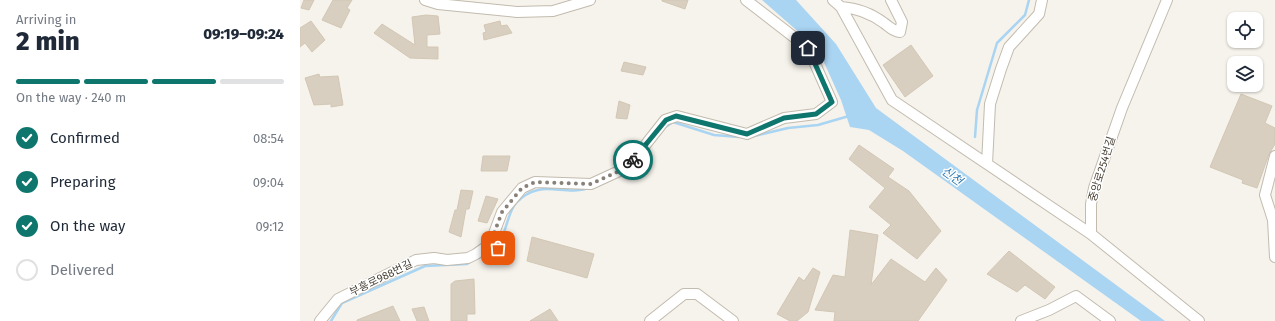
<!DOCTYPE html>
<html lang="en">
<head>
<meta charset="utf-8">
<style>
  :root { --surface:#fff; --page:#f2f2f3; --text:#1f2937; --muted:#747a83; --line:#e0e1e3; --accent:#0f766e }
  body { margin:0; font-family:"Fira Sans","Noto Sans KR",sans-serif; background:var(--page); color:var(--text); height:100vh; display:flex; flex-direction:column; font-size:15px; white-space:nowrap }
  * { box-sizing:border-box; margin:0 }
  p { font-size:13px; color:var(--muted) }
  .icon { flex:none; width:22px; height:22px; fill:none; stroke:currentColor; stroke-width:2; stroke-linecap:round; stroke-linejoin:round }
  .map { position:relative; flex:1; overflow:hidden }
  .sheet { display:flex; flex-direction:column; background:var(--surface); width:300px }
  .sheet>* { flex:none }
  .tools { position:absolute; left:927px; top:12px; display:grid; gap:8px }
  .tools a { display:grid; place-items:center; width:36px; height:36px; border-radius:8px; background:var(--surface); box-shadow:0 1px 3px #0004; font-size:20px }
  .pin { position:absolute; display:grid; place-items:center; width:34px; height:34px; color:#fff; margin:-17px; border-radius:8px; box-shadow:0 2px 6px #0006 }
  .courier { position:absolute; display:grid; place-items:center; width:40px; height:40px; margin:-20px; border:3px solid #0f766e; border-radius:50%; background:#fff; color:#222; box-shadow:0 1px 5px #0007 }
  .overview em { font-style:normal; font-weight:800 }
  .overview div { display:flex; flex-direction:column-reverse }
  .overview { display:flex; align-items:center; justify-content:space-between; height:68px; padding:0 16px }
  h1 { font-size:26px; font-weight:800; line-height:30px }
  .bar { display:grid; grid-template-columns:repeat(4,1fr); gap:6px 4px; align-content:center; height:48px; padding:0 16px }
  .bar i { height:5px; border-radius:3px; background:var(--line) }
  .bar .on { background:var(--accent) }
  .bar p { grid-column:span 4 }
  ol { padding:0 16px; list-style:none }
  li { display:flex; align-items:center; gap:12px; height:44px }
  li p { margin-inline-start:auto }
  li .icon { padding:4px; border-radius:50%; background:var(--accent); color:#fff; stroke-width:4 }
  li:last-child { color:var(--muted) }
  li i { width:22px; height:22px; border:2px solid var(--line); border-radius:50% }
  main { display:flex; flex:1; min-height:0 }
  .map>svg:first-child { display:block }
  .water { fill:#a9d4f2 }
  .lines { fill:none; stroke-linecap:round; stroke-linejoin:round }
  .stream { stroke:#a9d4f2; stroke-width:2.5 }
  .building { fill:#d8cfc1; stroke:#d3c7b4 }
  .minor-casing { stroke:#c2bbae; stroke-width:12 }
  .minor { stroke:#fff; stroke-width:10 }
  .done { stroke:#878178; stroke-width:4; stroke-dasharray:0 7.2 }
  .route { stroke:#0f766e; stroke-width:5 }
  .labels { text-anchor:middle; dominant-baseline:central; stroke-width:3; stroke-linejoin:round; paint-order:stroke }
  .street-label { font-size:11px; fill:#4b4439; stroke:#fff }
  .water-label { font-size:12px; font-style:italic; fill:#2e7ab2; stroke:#fff }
</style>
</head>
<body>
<main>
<section class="sheet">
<div class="overview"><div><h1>2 min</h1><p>Arriving in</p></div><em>09:19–09:24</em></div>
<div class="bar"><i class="on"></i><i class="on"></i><i class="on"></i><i></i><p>On the way · 240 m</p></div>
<ol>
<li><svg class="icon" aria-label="check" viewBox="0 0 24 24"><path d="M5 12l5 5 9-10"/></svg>Confirmed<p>08:54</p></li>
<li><svg class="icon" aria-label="check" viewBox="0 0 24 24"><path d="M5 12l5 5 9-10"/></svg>Preparing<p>09:04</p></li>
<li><svg class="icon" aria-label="check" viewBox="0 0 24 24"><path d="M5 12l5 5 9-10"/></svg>On the way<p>09:12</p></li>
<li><i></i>Delivered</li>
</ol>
</section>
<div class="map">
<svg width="975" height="321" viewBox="0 0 975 321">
  <rect width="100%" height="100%" fill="#f6f3ec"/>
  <path class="water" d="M 462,0 L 496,0 L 536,44 L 576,108 L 865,321 L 841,321 L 603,151 L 569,130 L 550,127 L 541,100 L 518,49 Z"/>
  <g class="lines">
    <path class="stream" d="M 364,128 L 373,122 L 414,135 L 439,137
      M 450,137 L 488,128 L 518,125 L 549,116
      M 675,137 L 677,110 L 697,43 L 725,15 L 729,0
      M 196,245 C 208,233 206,215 216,203 C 240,177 263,197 289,188
      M 178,258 L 187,252
      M 31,321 L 42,303 L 125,266 L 167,264 L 170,262"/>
  </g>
  <path class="building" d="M 4,0 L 14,0 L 9,10 L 1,8 Z
    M 33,0 L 52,0 L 47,8 L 50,10 L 41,28 L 22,20 Z
    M 362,0 L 388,0 L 385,9 L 362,1 Z
    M 126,15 L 138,16 L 140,34 L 127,35 L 127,47 L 138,47 L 138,59 L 110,58 L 74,33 L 82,24 L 115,45 L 112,17 Z
    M 11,21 L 25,40 L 12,52 L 5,43 L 0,47 L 0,28 Z
    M 200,21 L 201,26 L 207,25 L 212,33 L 184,40 L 183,33 L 186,32 L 184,25 Z
    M 611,45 L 633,76 L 605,97 L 583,65 Z
    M 324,62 L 346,67 L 343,75 L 321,71 Z
    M 19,74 L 20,77 L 38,76 L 43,105 L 31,107 L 31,104 L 14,105 L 5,78 Z
    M 941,94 L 972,106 L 965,123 L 975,128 L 975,144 L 969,154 L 957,188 L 942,183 L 943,180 L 910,167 Z
    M 319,101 L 330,105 L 327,119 L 316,118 Z
    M 559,145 L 594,169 L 588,177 L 609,191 L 641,231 L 617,259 L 583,233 L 591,225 L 569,207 L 585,188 L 549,159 Z
    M 183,156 L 210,156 L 207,171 L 181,171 Z
    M 161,190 L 173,191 L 169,209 L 166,209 L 161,237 L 149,232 L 155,210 L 157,210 Z
    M 186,196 L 198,199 L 187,223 L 178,221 Z
    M 550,230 L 578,235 L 571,285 L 591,259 L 625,282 L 636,268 L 647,280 L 618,321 L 534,321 L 535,312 L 515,310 L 533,275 L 545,277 Z
    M 232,237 L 294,254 L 287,278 L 227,261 Z
    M 709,251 L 755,287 L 745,299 L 725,285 L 717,292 L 687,274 Z
    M 513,268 L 520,272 L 508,312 L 497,321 L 490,321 L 477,314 L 499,277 L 504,281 Z
    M 174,279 L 175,314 L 167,314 L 167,321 L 151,321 L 151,284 L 155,281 Z
    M 93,306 L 100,321 L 57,321 L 57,320 Z
    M 124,307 L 129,321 L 117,321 L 112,309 Z
    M 250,309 L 258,321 L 230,321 Z"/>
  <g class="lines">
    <defs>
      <path id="minor" d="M 125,0 L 138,4 L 217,12 L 253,11 L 290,0
        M 533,0 L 541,7 L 592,100 L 791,234 L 899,321
        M 541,7 C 556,8 572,14 584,23 C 591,28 592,31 600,32 L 602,22 L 591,0
        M 975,156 L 965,195 L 973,220 L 975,257
        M 687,164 L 690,104 L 701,69 L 709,47 L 739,14 L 742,0
        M 791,234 L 791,204 L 794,188 L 822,108 L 867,0
        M 190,244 L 205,251
        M 20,321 L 38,299 L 116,260 L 134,258 L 147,260 L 168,258 L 176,254 L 190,244 L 202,212 L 222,188 L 235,182 L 291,184 L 328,167 L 365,120 L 377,116 L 447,134 L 484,118 L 516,114 L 532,102 L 508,48 L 446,0
        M 350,321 L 384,294 L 397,294 L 433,321
        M 721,321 L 749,310 L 776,296 L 810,321"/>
    </defs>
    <use href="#minor" class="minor-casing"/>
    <use href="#minor" class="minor"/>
  </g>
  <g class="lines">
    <path class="done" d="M 198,248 L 190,244 L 202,212 L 222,188 L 235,182 L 291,184 L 328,167 L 333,160"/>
    <path class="route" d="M 333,160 L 366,120 L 376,116 L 447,134 L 484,118 L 516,114 L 532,102 L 508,48"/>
  </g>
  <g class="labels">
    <g class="street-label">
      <text transform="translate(802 169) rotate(-73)">중앙로254번길</text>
      <text transform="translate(81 278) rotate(-26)">부흥로988번길</text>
    </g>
    <g class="water-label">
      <text transform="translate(652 176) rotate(36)">신천</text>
    </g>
  </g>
</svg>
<div class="tools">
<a><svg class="icon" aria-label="locate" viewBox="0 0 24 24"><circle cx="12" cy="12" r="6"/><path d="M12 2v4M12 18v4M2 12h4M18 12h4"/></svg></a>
<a><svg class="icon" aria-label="layers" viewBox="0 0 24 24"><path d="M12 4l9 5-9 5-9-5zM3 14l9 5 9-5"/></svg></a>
</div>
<div class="pin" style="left:198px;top:248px;background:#ea580c"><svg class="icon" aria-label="bag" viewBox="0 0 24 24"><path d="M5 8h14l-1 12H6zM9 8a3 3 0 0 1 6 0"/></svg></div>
<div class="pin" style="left:508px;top:48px;background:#1f2937"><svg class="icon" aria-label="home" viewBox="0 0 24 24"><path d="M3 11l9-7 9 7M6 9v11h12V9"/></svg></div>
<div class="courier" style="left:333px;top:160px"><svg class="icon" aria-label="bike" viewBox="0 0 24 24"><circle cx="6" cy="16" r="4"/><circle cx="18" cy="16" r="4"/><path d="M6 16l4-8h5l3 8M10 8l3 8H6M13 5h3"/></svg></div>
</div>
</main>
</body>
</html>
